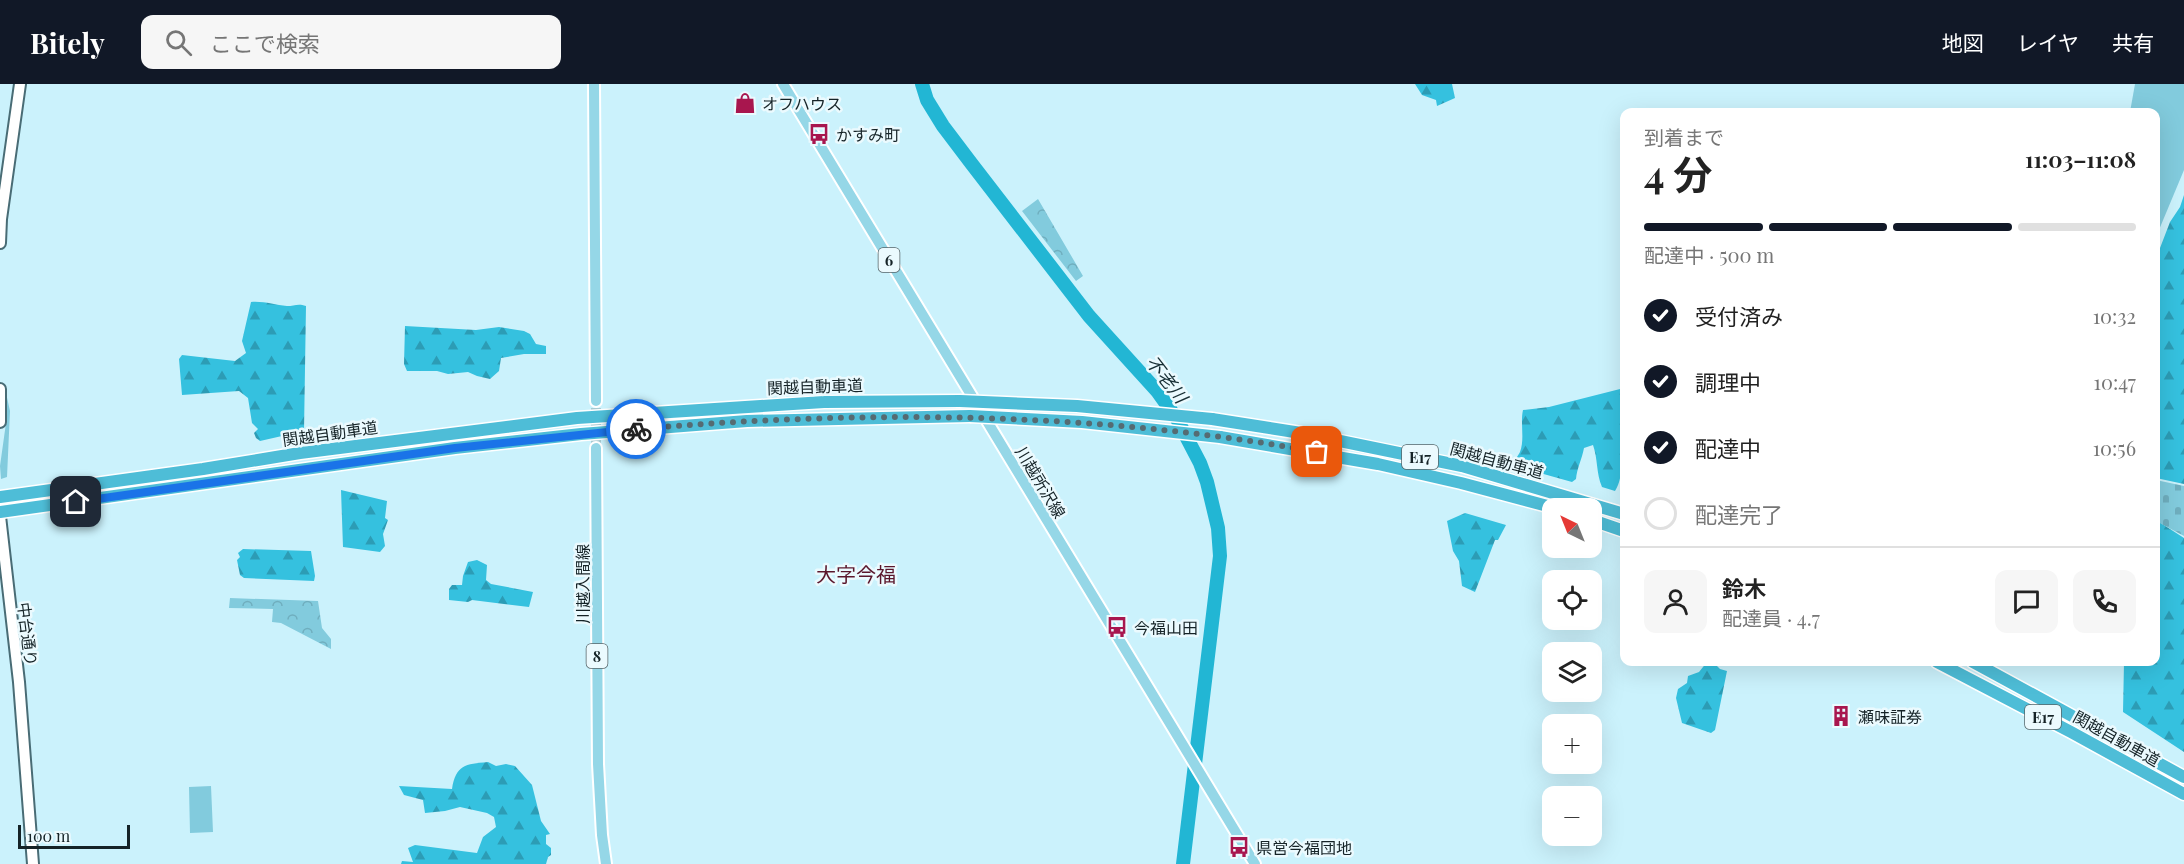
<!DOCTYPE html>
<html lang="ja">
<head>
<meta charset="utf-8">
<style>
  :root { --surface:#fff; --page:#f6f6f6; --text:#222; --muted:#767676; --line:#e0e0e0; --accent:#111827 }
  body { margin:0; font-family:"Playfair Display","Noto Sans JP",serif; background:var(--page); color:var(--text); height:100vh; display:flex; flex-direction:column; font-size:22px; white-space:nowrap }
  * { box-sizing:border-box; margin:0 }
  p { font-size:20px; color:var(--muted) }
  .icon { flex:none; width:33px; height:33px; fill:none; stroke:currentColor; stroke-width:2; stroke-linecap:round; stroke-linejoin:round }
  .map { position:relative; flex:1; overflow:hidden }
  .drawer { position:absolute; left:1620px; top:24px; width:540px; height:558px; display:flex; flex-direction:column; background:var(--surface); border-radius:12px; box-shadow:0 6px 24px #0002 }
  .drawer>* { flex:none }
  .needle { width:39px; rotate:317deg }
  .fabs { position:absolute; left:1542px; top:414px; display:grid; gap:12px }
  .fabs a { display:grid; place-items:center; width:60px; height:60px; border-radius:12px; background:var(--surface); box-shadow:0 6px 24px #0002; font-size:30px }
  .scale { position:absolute; left:18px; bottom:15px; width:112px; box-sizing:border-box; padding-left:6px; border:3px solid #152327; border-top:0; font-size:16px; line-height:21px; white-space:nowrap; color:#152327; -webkit-text-stroke:4px #ebfafe; paint-order:stroke }
  .pin { position:absolute; display:grid; place-items:center; width:51px; height:51px; color:#fff; margin:-26px; border-radius:12px; box-shadow:0 3px 9px #0006 }
  .courier { position:absolute; display:grid; place-items:center; width:60px; height:60px; margin:-30px; border:4px solid #1a73e8; border-radius:50%; background:#fff; color:#222; box-shadow:0 2px 8px #0007 }
  .head em { font-style:normal; font-weight:700 }
  .head div { display:flex; flex-direction:column-reverse }
  .head { display:flex; align-items:center; justify-content:space-between; height:102px; padding:0 24px }
  h1 { font-size:39px; font-weight:700; line-height:45px }
  .bar { display:grid; grid-template-columns:repeat(4,1fr); gap:9px 6px; align-content:center; height:72px; padding:0 24px }
  .bar i { height:8px; border-radius:4px; background:var(--line) }
  .bar .on { background:var(--accent) }
  .bar p { grid-column:span 4 }
  .line { display:flex; align-items:center; gap:15px; padding:0 24px; border-top:2px solid var(--line) }
  .line div { flex:1 }
  .round { display:grid; place-items:center; flex:none; width:63px; height:63px; border-radius:12px; background:var(--page) }
  ol { padding:0 24px; list-style:none }
  li { display:flex; align-items:center; gap:18px; height:66px }
  li p { margin-inline-start:auto }
  li .icon { padding:6px; border-radius:50%; background:var(--accent); color:#fff; stroke-width:4 }
  li:last-child { color:var(--muted) }
  li i { width:33px; height:33px; border:3px solid var(--line); border-radius:50% }
  header { display:flex; align-items:center; gap:36px; box-sizing:border-box; height:84px; padding:0 30px; background:var(--accent); color:#fff }
  header strong { font-size:28px }
  nav { display:flex; gap:33px; margin-inline-start:auto; font-size:21px }
  .search { width:420px; height:54px; background:var(--page); display:flex; align-items:center; gap:15px; box-sizing:border-box; padding:0 21px; border-radius:12px; color:var(--muted); font-size:22px }
  .map>svg:first-child { display:block }
  .green { fill:#82cbdd }
  .forest { fill:url(#forest-firs) }
  .cemetery { fill:url(#cemetery-stones) }
  .park { fill:url(#park-crowns) }
  .lines { fill:none; stroke-linecap:round; stroke-linejoin:round }
  .river { stroke:#22b6d4; stroke-width:14 }
  .primary-tunnel { stroke:#a7c9d1; stroke-width:10; stroke-dasharray:10 5; stroke-linecap:butt }
  .secondary-casing { stroke:#496c75; stroke-width:14 }
  .primary-casing { stroke:#fff; stroke-width:14 }
  .highway-casing { stroke:#fff; stroke-width:15 }
  .secondary { stroke:#fff; stroke-width:10 }
  .primary { stroke:#95d7e7; stroke-width:10 }
  .highway { stroke:#4ebdd7; stroke-width:12 }
  .highway-bridge-casing { stroke:#fff; stroke-width:15; stroke-linecap:butt }
  .highway-bridge { stroke:#4ebdd7; stroke-width:12 }
  .done { stroke:#556b72; stroke-width:6; stroke-dasharray:0 10.8 }
  .route { stroke:#1a73e8; stroke-width:8 }
  .labels { text-anchor:middle; dominant-baseline:central; stroke-width:5; stroke-linejoin:round; paint-order:stroke }
  .shield { fill:#ebfafe; stroke:#556468; stroke-width:1.5 }
  .shield-label { font-size:15px; font-weight:bold; fill:#152327 }
  .poi-label { font-size:16px; fill:#152327; stroke:#ebfafe; text-anchor:start }
  .street-label { font-size:16px; fill:#152327; stroke:#ebfafe }
  .water-label { font-size:18px; font-style:italic; fill:#172e34; stroke:#ebfafe }
  .quarter-label { font-size:20px; fill:#5a162b; stroke:#ebfafe }
</style>
</head>
<body>
<header>
<strong>Bitely</strong>
<div class="search"><svg class="icon" aria-label="search" viewBox="0 0 24 24"><circle cx="10" cy="10" r="6"/><path d="M15 15l6 6"/></svg>ここで検索</div>
<nav><a>地図</a><a>レイヤ</a><a>共有</a></nav>
</header>
<div class="map">
<svg width="2184" height="780" viewBox="0 0 2184 780">
  <defs>
    <pattern id="forest-firs" width="22" height="20" patternUnits="userSpaceOnUse" patternTransform="scale(1.5)"><rect width="22" height="20" fill="#35c1df"/><path d="M5 1l3.5 6h-7zM16 11l3.5 6h-7z" fill="#2c9cb5"/></pattern>
    <pattern id="cemetery-stones" width="16" height="16" patternUnits="userSpaceOnUse" patternTransform="scale(1.5)"><rect width="16" height="16" fill="#82cbdd"/><path d="M2 7V4a2 2 0 0 1 4 0v3zM10 15v-3a2 2 0 0 1 4 0v3z" fill="#6faebe"/></pattern>
    <pattern id="park-crowns" width="20" height="18" patternUnits="userSpaceOnUse" patternTransform="scale(1.5)"><rect width="20" height="18" fill="#82cbdd"/><path d="M2 6a3 3 0 1 1 6 0M12 15a3 3 0 1 1 6 0" fill="none" stroke="#6faebe"/></pattern>
  </defs>
  <rect width="100%" height="100%" fill="#cbf2fc"/>
  <path class="green" d="M 2135,0 L 2184,0 L 2184,86 L 2156,153 L 2156,28 L 2130,28 Z
    M 6,309 L 10,327 L 7,393 L 1,395 L 0,382 L 6,339 Z
    M 211,702 L 213,748 L 190,749 L 189,703 Z"/>
  <path class="forest" d="M 1415,0 L 1452,0 L 1455,14 L 1437,22 L 1436,16 L 1422,11 Z
    M 2184,111 L 2184,400 L 2156,394 L 2156,166 L 2160,164 L 2170,138 L 2180,123 Z
    M 251,218 C 264,217 275,221 287,222 C 294,222 298,219 306,222 L 304,347 L 260,357 L 256,354 L 254,349 L 258,345 L 252,339 L 248,314 L 239,307 L 182,311 L 179,275 L 182,271 L 235,277 L 246,269 L 242,257 Z
    M 405,242 L 476,246 L 499,243 L 524,247 L 530,250 L 536,260 L 546,262 L 546,270 L 524,270 L 501,274 L 499,287 L 490,295 L 477,292 L 468,288 L 448,290 L 437,287 L 407,287 L 404,280 Z
    M 1624,304 L 1624,363 C 1617,375 1626,389 1615,407 L 1602,403 C 1596,389 1598,375 1593,361 L 1584,364 C 1582,375 1577,384 1576,395 L 1572,398 L 1515,382 C 1514,375 1517,374 1520,368 C 1525,355 1520,339 1523,326 L 1549,323 Z
    M 341,406 L 387,417 L 385,434 L 388,436 L 383,450 L 385,462 L 380,468 L 343,463 Z
    M 1465,429 L 1506,441 L 1498,456 L 1495,456 L 1475,508 L 1462,502 L 1459,477 L 1453,467 L 1447,437 Z
    M 2156,436 L 2184,454 L 2184,668 L 2123,628 L 2124,578 L 2156,578 Z
    M 243,465 L 311,467 L 315,492 L 314,497 L 244,494 L 240,491 L 237,476 L 240,473 L 238,469 Z
    M 477,476 L 487,481 L 486,496 L 491,500 L 533,508 L 529,523 L 472,516 L 468,518 L 449,516 L 449,505 L 452,501 L 462,501 L 463,492 L 468,478 Z
    M 1707,578 L 1730,578 L 1727,581 L 1718,579 L 1716,581 L 1720,585 L 1727,587 L 1715,646 L 1711,649 L 1682,639 L 1676,614 L 1678,605 L 1687,599 L 1688,592 L 1699,588 Z
    M 488,678 L 496,682 L 506,680 L 515,682 L 532,701 L 541,737 L 550,750 L 546,751 L 546,760 L 551,764 L 551,771 L 548,773 L 546,780 L 401,780 L 402,777 L 413,778 L 408,764 L 415,761 L 477,769 L 483,753 L 496,743 L 494,733 L 487,729 L 460,723 L 445,727 L 425,729 L 423,716 L 404,711 L 399,702 L 452,705 C 456,681 465,680 488,678 Z"/>
  <path class="cemetery" d="M 2156,396 L 2184,402 L 2184,452 L 2156,437 Z"/>
  <path class="park" d="M 1038,115 L 1083,192 L 1076,197 L 1022,127 Z
    M 230,514 L 318,517 L 322,544 L 331,555 L 331,565 L 281,539 L 272,538 L 273,525 L 229,524 Z"/>
  <g class="lines">
    <path class="river" d="M 922,0 L 927,16 L 943,42 L 971,79 L 1089,232 L 1157,307 L 1177,335 L 1200,379 L 1207,398 L 1218,444 L 1220,472 L 1183,780"/>
    <path class="primary-tunnel" d="M 596,364 L 596,317"/>
    <defs>
      <path id="secondary" d="M 0,159 L 1,135 L 20,0
        M 0,305 L 0,338
        M 0,432 L 19,598 L 33,780"/>
      <path id="primary" d="M 594,0 L 596,317
        M 783,0 L 1255,780
        M 596,364 L 598,680 L 602,751 L 606,780"/>
      <path id="highway" d="M 1212,335 L 1301,349 L 1462,382 L 1624,430
        M 1220,353 L 1378,380 L 1461,399 L 1555,424
        M 0,413 L 203,385 L 300,369 L 577,334 L 824,318 L 960,317
        M 0,428 L 455,364 L 581,350 L 747,337 L 970,332
        M 1592,436 L 1624,447
        M 1937,578 L 2071,648 L 2184,710
        M 1973,578 L 2184,693"/>
    </defs>
    <use href="#secondary" class="secondary-casing"/>
    <use href="#primary" class="primary-casing"/>
    <use href="#highway" class="highway-casing"/>
    <use href="#secondary" class="secondary"/>
    <use href="#primary" class="primary"/>
    <use href="#highway" class="highway"/>
    <defs>
      <path id="highway-bridge" d="M 960,317 L 1077,322 L 1212,335
        M 970,332 L 1082,338 L 1220,353"/>
    </defs>
    <use href="#highway-bridge" class="highway-bridge-casing"/>
    <use href="#highway-bridge" class="highway-bridge"/>
  </g>
  <g class="lines">
    <path class="done" d="M 636,345 C 863,326 1092,327 1317,368"/>
    <path class="route" d="M 76,418 L 455,364 L 636,345"/>
  </g>
  <defs>
    <symbol id="shop-bare" viewBox="-9 -9 18 18"><path d="M-5-2.5h2.3a2.7 3.5 0 0 1 5.4 0H5L5.5 6h-11ZM-1.5-2.5h3a1.5 2.3 0 0 0-3 0Z" fill="#a8164e" stroke="#ebfafe" stroke-width="2.5" paint-order="stroke"/></symbol>
    <symbol id="bus-bare" viewBox="-9 -9 18 18"><path d="M-5-6H5V4H4V6H2V4H-2V6H-4V4H-5ZM-3.5-4V0h7V-4ZM-3.5 1.2v1.5H-2V1.2ZM2 1.2v1.5H3.5V1.2Z" fill="#a8164e" stroke="#ebfafe" stroke-width="2.5" paint-order="stroke"/></symbol>
    <symbol id="building-bare" viewBox="-9 -9 18 18"><path d="M-4-6H4V6H1V3H-1V6H-4ZM-2.5-4.3h1.7v1.8h-1.7ZM.8-4.3h1.7v1.8H.8ZM-2.5-1h1.7V.8h-1.7ZM.8-1h1.7V.8H.8Z" fill="#a8164e" stroke="#ebfafe" stroke-width="2.5" paint-order="stroke"/></symbol>
  </defs>
  <g fill-rule="evenodd">
    <use href="#shop-bare" x="730" y="4" width="30" height="30"/>
    <use href="#bus-bare" x="804" y="35" width="30" height="30"/>
    <use href="#bus-bare" x="1102" y="528" width="30" height="30"/>
    <use href="#building-bare" x="1826" y="617" width="30" height="30"/>
    <use href="#bus-bare" x="1224" y="748" width="30" height="30"/>
  </g>
  <g class="labels">
    <g class="shield">
      <rect x="878.5" y="164" width="21" height="24" rx="4.5"/>
      <rect x="1402" y="361" width="36" height="24" rx="4.5"/>
      <rect x="586.5" y="560" width="21" height="24" rx="4.5"/>
      <rect x="2025" y="621" width="36" height="24" rx="4.5"/>
    </g>
    <g class="shield-label">
      <text x="889" y="176">6</text>
      <text x="1420" y="373">E17</text>
      <text x="597" y="572">8</text>
      <text x="2043" y="633">E17</text>
    </g>
    <g class="poi-label">
      <text x="762" y="19">オフハウス</text>
      <text x="836" y="50">かすみ町</text>
      <text x="1134" y="543">今福山田</text>
      <text x="1858" y="632">瀬味証券</text>
      <text x="1256" y="763">県営今福団地</text>
    </g>
    <g class="street-label">
      <text transform="translate(815 302) rotate(-2)">関越自動車道</text>
      <text transform="translate(330 349) rotate(-8)">関越自動車道</text>
      <text transform="translate(1497 376) rotate(15)">関越自動車道</text>
      <text transform="translate(1041 398) rotate(59)">川越所沢線</text>
      <text transform="translate(582 500) rotate(-90)">川越入間線</text>
      <text transform="translate(28 550) rotate(83)">中台通り</text>
      <text transform="translate(2117 654) rotate(29)">関越自動車道</text>
    </g>
    <g class="water-label">
      <text transform="translate(1167 295) rotate(52)">不老川</text>
    </g>
    <g class="quarter-label">
      <text x="856" y="489">大字今福</text>
    </g>
  </g>
</svg>
<div class="fabs">
<a><svg class="needle" viewBox="-14 -14 28 28"><path d="M0-13l5 13h-10z" fill="#e53935"/><path d="M0 13l5-13h-10z" fill="#767676"/></svg></a>
<a><svg class="icon" aria-label="locate" viewBox="0 0 24 24"><circle cx="12" cy="12" r="6"/><path d="M12 2v4M12 18v4M2 12h4M18 12h4"/></svg></a>
<a><svg class="icon" aria-label="layers" viewBox="0 0 24 24"><path d="M12 4l9 5-9 5-9-5zM3 14l9 5 9-5"/></svg></a>
<a>+</a>
<a>−</a>
</div>
<div class="scale">100 m</div>
<div class="pin" style="left:1317px;top:368px;background:#ea580c"><svg class="icon" aria-label="bag" viewBox="0 0 24 24"><path d="M5 8h14l-1 12H6zM9 8a3 3 0 0 1 6 0"/></svg></div>
<div class="pin" style="left:76px;top:418px;background:#1f2937"><svg class="icon" aria-label="home" viewBox="0 0 24 24"><path d="M3 11l9-7 9 7M6 9v11h12V9"/></svg></div>
<div class="courier" style="left:636px;top:345px"><svg class="icon" aria-label="bike" viewBox="0 0 24 24"><circle cx="6" cy="16" r="4"/><circle cx="18" cy="16" r="4"/><path d="M6 16l4-8h5l3 8M10 8l3 8H6M13 5h3"/></svg></div>
<section class="drawer">
<div class="head"><div><h1>4 分</h1><p>到着まで</p></div><em>11:03–11:08</em></div>
<div class="bar"><i class="on"></i><i class="on"></i><i class="on"></i><i></i><p>配達中 · 500 m</p></div>
<ol>
<li><svg class="icon" aria-label="check" viewBox="0 0 24 24"><path d="M5 12l5 5 9-10"/></svg>受付済み<p>10:32</p></li>
<li><svg class="icon" aria-label="check" viewBox="0 0 24 24"><path d="M5 12l5 5 9-10"/></svg>調理中<p>10:47</p></li>
<li><svg class="icon" aria-label="check" viewBox="0 0 24 24"><path d="M5 12l5 5 9-10"/></svg>配達中<p>10:56</p></li>
<li><i></i>配達完了</li>
</ol>
<div class="line" style="height:108px"><a class="round"><svg class="icon" aria-label="person" viewBox="0 0 24 24"><circle cx="12" cy="8" r="4"/><path d="M4 21q1-7 8-7t8 7"/></svg></a><div><b>鈴木</b><p>配達員 · 4.7</p></div><a class="round"><svg class="icon" aria-label="chat" viewBox="0 0 24 24"><path d="M4 5h16v11H9l-5 4z"/></svg></a><a class="round"><svg class="icon" aria-label="phone" viewBox="0 0 24 24"><path d="M5 4h4l2 5-3 2q2 4 5 5l2-3 5 2v4C11 20 4 13 5 4z"/></svg></a></div>
</section>
</div>
</body>
</html>
